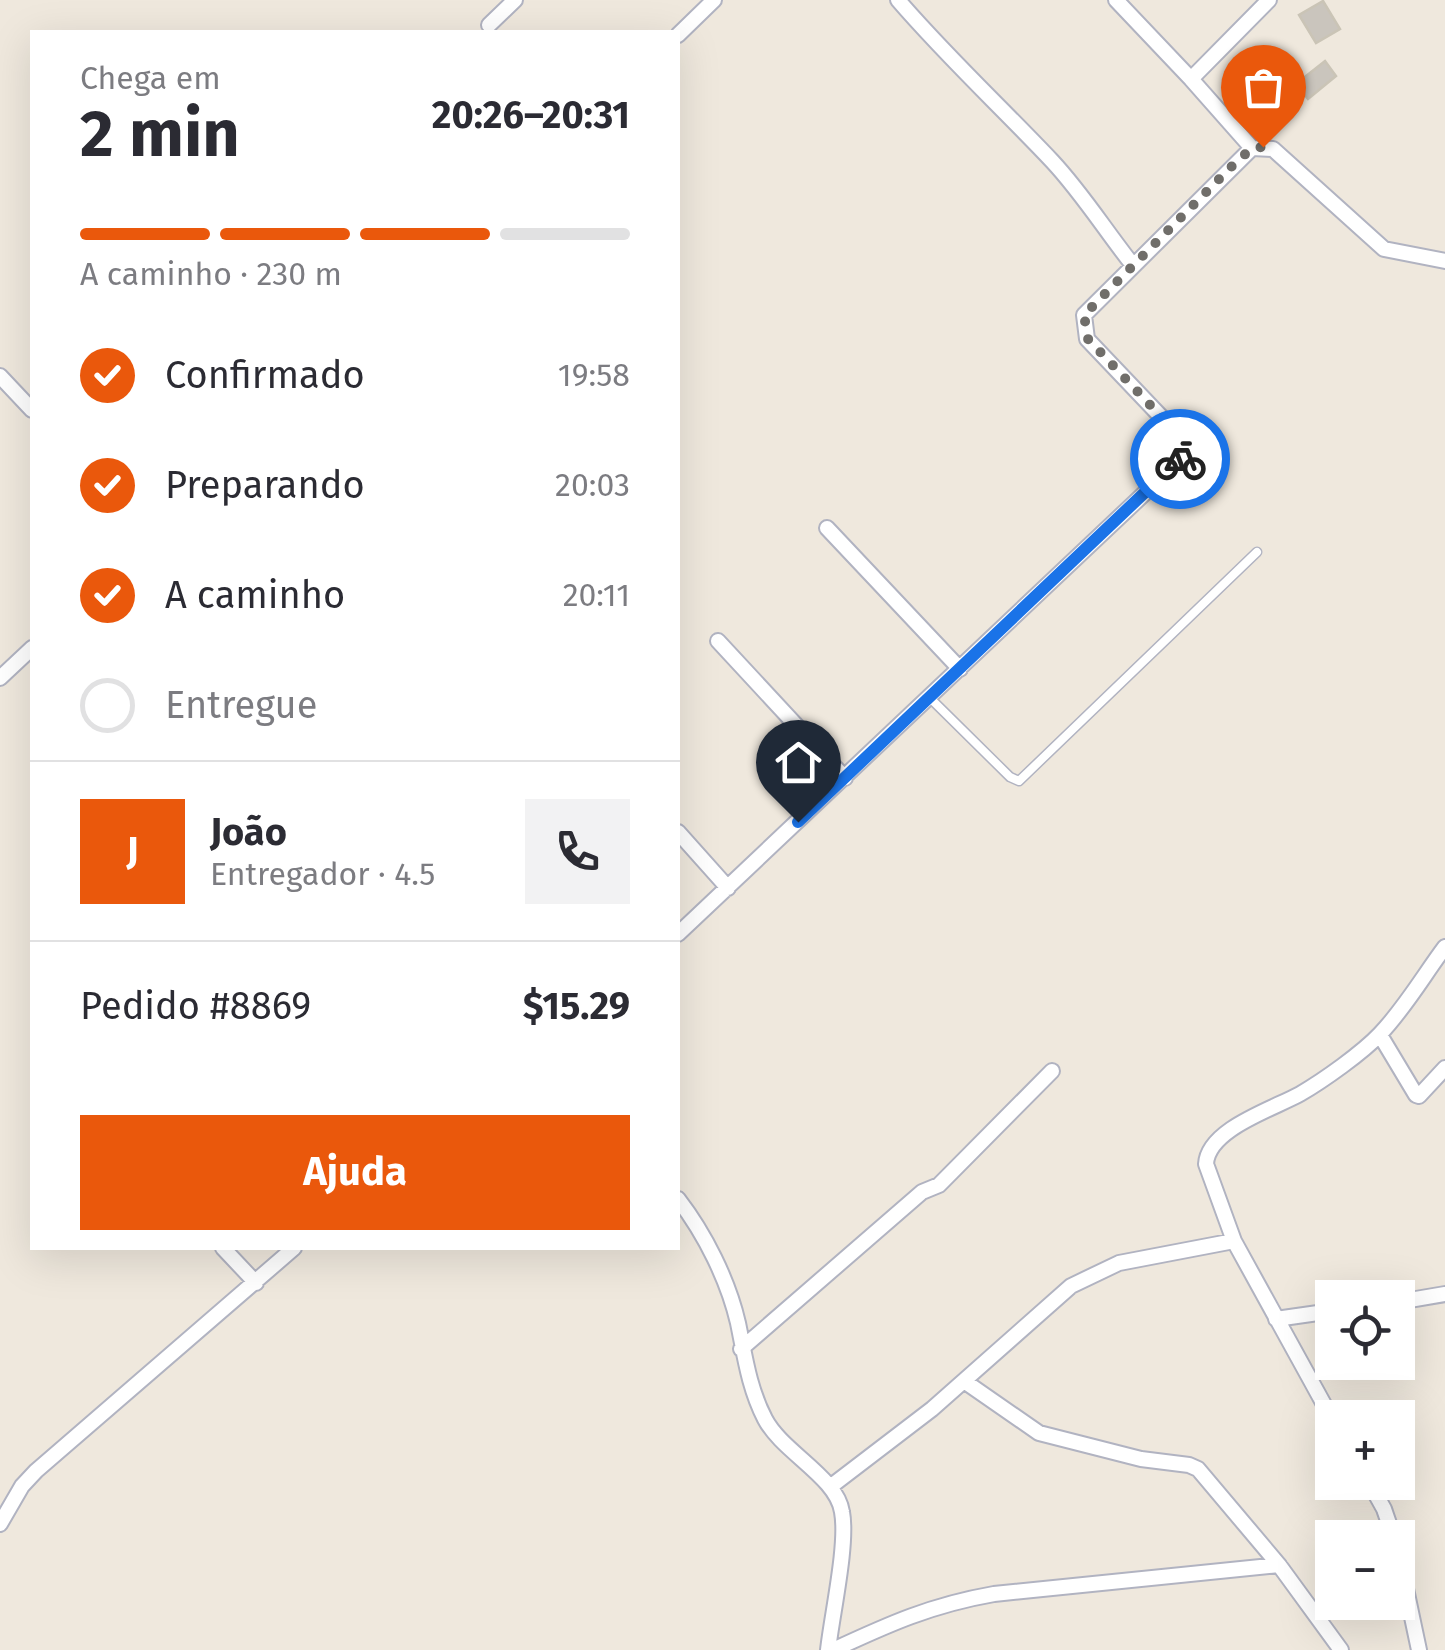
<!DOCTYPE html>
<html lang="pt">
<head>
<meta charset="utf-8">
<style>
  :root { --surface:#fff; --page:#f2f2f3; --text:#2b2b33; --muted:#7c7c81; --line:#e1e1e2; --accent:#ea580c }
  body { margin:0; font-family:"Fira Sans",sans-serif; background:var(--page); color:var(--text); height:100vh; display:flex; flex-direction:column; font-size:38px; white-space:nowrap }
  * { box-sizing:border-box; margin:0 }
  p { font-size:32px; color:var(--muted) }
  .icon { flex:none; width:55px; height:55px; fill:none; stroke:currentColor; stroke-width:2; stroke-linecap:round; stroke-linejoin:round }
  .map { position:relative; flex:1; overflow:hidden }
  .side { position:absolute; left:30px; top:30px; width:650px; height:1220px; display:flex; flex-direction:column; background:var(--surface); border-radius:0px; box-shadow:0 10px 40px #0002 }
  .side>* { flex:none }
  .buttons { position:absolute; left:1315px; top:1280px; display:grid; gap:20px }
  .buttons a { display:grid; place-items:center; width:100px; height:100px; border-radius:0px; background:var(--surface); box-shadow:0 10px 40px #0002; font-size:50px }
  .pin { position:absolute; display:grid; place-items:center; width:85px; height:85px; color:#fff; margin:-102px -42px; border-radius:50% 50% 50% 0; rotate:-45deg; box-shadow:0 0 10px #0007 }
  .pin .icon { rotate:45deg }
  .courier { position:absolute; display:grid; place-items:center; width:100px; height:100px; margin:-50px; border:8px solid #1a73e8; border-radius:50%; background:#fff; color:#222; box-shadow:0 2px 12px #0007 }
  .head em { font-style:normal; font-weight:700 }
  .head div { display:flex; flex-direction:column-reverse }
  .head { display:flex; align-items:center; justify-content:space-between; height:170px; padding:0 50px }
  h1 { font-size:65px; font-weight:700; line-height:75px }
  .bar { display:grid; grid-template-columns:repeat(4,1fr); gap:15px 10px; align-content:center; height:120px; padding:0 50px }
  .bar i { height:12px; border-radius:8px; background:var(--line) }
  .bar .on { background:var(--accent) }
  .bar p { grid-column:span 4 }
  .line { display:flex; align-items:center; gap:25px; padding:0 50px; border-top:2px solid var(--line) }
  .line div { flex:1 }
  .round { display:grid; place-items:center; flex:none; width:105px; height:105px; border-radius:0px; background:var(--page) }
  ol { padding:0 50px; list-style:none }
  li { display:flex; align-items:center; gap:30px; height:110px }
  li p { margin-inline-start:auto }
  li .icon { padding:10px; border-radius:50%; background:var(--accent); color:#fff; stroke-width:4 }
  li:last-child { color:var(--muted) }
  li i { width:55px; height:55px; border:5px solid var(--line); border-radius:50% }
  .action { display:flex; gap:20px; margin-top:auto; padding:20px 50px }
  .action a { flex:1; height:115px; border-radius:0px; background:var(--accent); color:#fff; font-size:40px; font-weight:700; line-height:115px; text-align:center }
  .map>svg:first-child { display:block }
  .building { fill:#cac5bd; stroke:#cac4b6; stroke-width:2.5 }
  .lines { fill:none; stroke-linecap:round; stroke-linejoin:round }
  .service-casing { stroke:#b1b3c1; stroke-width:11 }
  .minor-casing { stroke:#b1b3c1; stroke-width:18 }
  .service { stroke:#fff; stroke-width:8 }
  .minor { stroke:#fff; stroke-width:14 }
  .done { stroke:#706e6a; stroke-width:10; stroke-dasharray:0 18 }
  .route { stroke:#1a73e8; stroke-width:12 }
</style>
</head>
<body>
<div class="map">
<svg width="1445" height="1650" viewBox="0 0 1445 1650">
  <rect width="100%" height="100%" fill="#efe8dd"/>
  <path class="building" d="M 1323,1 L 1340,29 L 1316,43 L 1299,15 Z
    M 1325,61 L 1336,76 L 1308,99 L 1296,84 Z"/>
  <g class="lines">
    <defs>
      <path id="service" d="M 930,698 L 1010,777 L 1019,781 L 1257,552"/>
      <path id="minor" d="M 898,0 C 947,57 1001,107 1052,161 C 1082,193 1105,230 1132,264
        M 1116,0 L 1191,79
        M 489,25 L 515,0
        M 678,35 L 714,0
        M 1252,148 L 1191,79 L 1269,0
        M 0,376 L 32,410
        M 827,528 L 960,669
        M 718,641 L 845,778
        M 0,678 L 32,648
        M 678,832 L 728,888
        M 678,934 L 1184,456 L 1188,450 L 1186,443 L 1087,339 L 1084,315 L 1252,148 L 1273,149 L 1384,249 L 1445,261
        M 1380,1035 L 1416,1095 L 1419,1096 L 1445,1068
        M 678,1199 C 705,1234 728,1280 738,1323 C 745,1357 749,1388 765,1419 C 782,1452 837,1477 842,1512 C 848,1544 832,1614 828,1650
        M 223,1248 L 256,1283
        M 1398,1302 L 1445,1294
        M 1276,1319 L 1332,1311
        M 741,1349 L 922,1192 L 939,1185 L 1052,1071
        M 964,1381 L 1039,1433 L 1141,1459 L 1189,1465 L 1198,1469 L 1279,1565 L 1341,1650
        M 1332,1419 L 1234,1241 L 1206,1164 C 1208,1129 1273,1109 1300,1094 C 1324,1080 1362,1053 1380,1034 C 1405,1008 1424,975 1445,947
        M 1369,1482 L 1384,1509 L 1394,1538
        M 830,1487 L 932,1409 L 1071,1286 L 1119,1263 L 1234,1241
        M 0,1524 L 22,1486 L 36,1471 L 294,1248
        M 1398,1551 L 1419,1650
        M 833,1650 C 889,1624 931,1605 994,1594 L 1279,1565"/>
    </defs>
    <use href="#service" class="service-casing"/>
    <use href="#minor" class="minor-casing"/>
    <use href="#service" class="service"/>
    <use href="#minor" class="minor"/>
  </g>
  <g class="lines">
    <path class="done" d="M 1180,459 L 1188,450 L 1186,443 L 1088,339 L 1084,315 L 1231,167 L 1252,148 L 1263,147"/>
    <path class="route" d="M 798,822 L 1180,459"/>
  </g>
</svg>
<div class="buttons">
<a><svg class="icon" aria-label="locate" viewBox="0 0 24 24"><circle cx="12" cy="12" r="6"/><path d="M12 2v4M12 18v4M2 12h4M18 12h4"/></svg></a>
<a>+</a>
<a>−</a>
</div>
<div class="pin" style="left:1263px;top:147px;background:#ea580c"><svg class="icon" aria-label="bag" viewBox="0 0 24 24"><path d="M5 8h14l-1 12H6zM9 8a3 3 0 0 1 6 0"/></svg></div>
<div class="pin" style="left:798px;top:822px;background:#1f2937"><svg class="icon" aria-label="home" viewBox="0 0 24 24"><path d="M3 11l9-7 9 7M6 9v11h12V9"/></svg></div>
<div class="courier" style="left:1180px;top:459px"><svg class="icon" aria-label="bike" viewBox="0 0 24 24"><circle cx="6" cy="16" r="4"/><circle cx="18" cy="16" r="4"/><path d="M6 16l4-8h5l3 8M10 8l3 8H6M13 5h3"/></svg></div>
<section class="side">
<div class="head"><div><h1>2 min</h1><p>Chega em</p></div><em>20:26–20:31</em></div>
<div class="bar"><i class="on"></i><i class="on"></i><i class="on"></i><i></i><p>A caminho · 230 m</p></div>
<ol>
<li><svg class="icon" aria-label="check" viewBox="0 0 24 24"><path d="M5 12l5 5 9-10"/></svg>Confirmado<p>19:58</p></li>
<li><svg class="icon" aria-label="check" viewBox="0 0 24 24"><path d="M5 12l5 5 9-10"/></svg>Preparando<p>20:03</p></li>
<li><svg class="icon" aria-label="check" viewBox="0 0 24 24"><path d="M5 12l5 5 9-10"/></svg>A caminho<p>20:11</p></li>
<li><i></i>Entregue</li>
</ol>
<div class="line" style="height:180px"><b class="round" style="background:var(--accent);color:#fff">J</b><div><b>João</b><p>Entregador · 4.5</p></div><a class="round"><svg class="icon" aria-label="phone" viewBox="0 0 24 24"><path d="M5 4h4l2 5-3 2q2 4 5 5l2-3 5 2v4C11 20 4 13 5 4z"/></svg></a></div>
<div class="line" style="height:130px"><div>Pedido #8869</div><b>$15.29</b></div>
<div class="action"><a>Ajuda</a></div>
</section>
</div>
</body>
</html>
